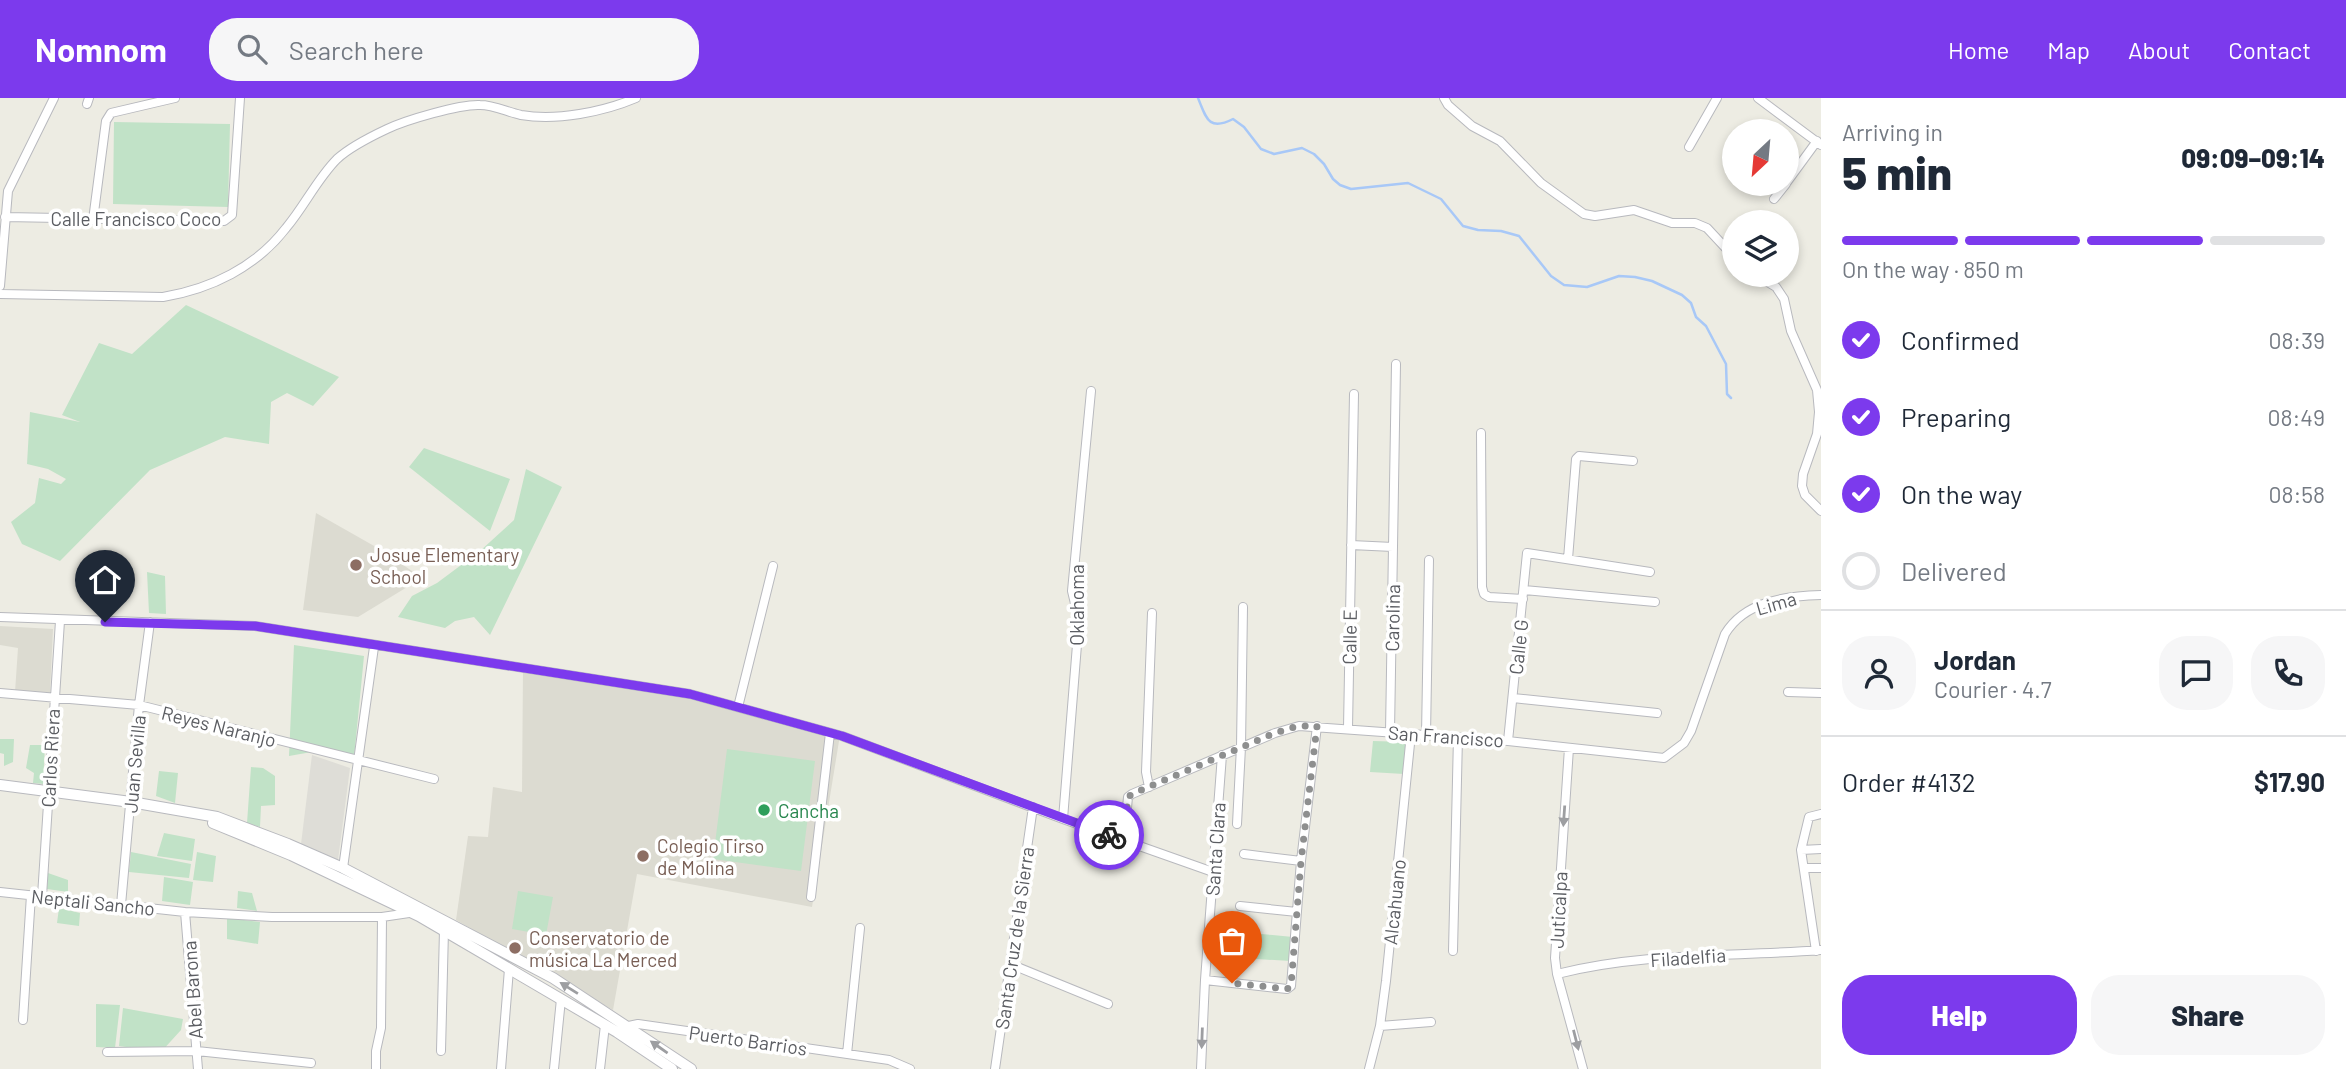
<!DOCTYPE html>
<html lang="en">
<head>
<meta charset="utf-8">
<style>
  :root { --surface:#fff; --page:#f6f6f7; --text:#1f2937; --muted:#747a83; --line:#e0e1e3; --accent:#7c3aed }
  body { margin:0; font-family:Barlow,sans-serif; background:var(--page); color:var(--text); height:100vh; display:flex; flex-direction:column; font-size:26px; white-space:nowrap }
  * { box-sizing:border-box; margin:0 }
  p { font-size:23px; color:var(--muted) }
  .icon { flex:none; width:38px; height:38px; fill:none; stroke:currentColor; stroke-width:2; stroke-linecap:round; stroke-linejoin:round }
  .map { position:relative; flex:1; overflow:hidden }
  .details { display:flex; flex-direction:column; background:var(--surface); width:525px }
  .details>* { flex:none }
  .needle { width:46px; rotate:206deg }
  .fabs { position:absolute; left:1722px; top:21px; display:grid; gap:14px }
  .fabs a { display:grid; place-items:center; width:77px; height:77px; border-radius:50%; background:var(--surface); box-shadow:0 4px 10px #0003; font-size:35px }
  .pin { position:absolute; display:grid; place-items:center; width:60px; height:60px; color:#fff; margin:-72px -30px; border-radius:50% 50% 50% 0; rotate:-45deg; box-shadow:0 0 7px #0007 }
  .pin .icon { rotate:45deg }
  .courier { position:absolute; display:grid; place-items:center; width:70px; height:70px; margin:-35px; border:5px solid #7c3aed; border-radius:50%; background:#fff; color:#222; box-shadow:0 2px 9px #0007 }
  .summary em { font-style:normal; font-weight:800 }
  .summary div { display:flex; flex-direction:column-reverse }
  .summary { display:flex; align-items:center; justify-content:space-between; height:119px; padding:0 21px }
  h1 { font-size:46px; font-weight:800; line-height:52px }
  .bar { display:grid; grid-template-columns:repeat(4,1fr); gap:10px 7px; align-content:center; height:84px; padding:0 21px }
  .bar i { height:9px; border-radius:5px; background:var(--line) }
  .bar .on { background:var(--accent) }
  .bar p { grid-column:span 4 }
  .line { display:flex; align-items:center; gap:18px; padding:0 21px; border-top:2px solid var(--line) }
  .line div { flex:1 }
  .round { display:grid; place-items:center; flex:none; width:74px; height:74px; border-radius:28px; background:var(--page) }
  ol { padding:0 21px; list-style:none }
  li { display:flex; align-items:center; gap:21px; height:77px }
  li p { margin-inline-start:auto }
  li .icon { padding:7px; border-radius:50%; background:var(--accent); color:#fff; stroke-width:4 }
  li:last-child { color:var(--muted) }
  li i { width:38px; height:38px; border:4px solid var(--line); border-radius:50% }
  .cta { display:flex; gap:14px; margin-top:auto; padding:14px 21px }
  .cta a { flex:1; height:80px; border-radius:28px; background:var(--accent); color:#fff; font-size:28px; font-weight:800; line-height:80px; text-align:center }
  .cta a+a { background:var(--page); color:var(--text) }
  header { display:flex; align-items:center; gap:42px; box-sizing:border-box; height:98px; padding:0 35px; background:var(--accent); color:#fff }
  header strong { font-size:33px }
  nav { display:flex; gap:38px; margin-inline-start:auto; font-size:24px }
  .search { width:490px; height:63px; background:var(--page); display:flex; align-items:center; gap:18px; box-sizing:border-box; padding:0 24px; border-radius:28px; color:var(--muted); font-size:26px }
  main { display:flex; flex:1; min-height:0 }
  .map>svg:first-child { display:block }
  .industrial { fill:#deddd7 }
  .education { fill:#dcdbd1 }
  .green { fill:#c1e2c7 }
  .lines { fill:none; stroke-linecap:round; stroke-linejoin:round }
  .stream { stroke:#a8c8f7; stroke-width:2.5 }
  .minor-casing { stroke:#b8b9be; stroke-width:10 }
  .tertiary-casing { stroke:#b8b9be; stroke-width:12 }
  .minor { stroke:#fff; stroke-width:8 }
  .tertiary { stroke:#fff; stroke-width:10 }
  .oneway { fill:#9d9ea1 }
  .done { stroke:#8e8f8f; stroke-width:7; stroke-dasharray:0 12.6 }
  .route { stroke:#7c3aed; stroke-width:9 }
  .education-dot { fill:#8d6e63; stroke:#fff; stroke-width:2.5 }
  .leisure-dot { fill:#2e9e5b; stroke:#fff; stroke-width:2.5 }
  .labels { text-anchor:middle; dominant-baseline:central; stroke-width:7; stroke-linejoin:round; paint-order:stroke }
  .street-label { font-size:19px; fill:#5b5d62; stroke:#fff }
  .education-label { font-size:19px; fill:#785e54; stroke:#fff; text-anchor:start }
  .leisure-label { font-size:19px; fill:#27864d; stroke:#fff; text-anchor:start }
</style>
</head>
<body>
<header>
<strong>Nomnom</strong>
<div class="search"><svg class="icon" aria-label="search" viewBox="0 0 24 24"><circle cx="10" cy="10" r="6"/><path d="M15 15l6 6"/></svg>Search here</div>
<nav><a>Home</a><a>Map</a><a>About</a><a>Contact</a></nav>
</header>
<main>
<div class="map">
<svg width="1821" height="971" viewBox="0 0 1821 971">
  <rect width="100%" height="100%" fill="#edece3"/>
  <path class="industrial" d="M 312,657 L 350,670 L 338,762 L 301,746 Z"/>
  <path class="education" d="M 316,415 L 383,453 L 422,480 L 358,519 L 303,512 Z
    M 0,528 L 53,531 L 50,595 L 15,594 L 18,550 L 0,547 Z
    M 523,571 L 690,596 L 840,637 L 812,809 L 637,776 L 613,912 L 456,822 L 468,738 L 488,739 L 493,689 L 522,694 Z"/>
  <path class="green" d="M 114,24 L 230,26 L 228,109 L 113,106 Z
    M 186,207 L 339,279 L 313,308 L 287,295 L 271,304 L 269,346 L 225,339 L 150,372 L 60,463 L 22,446 L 11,424 L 35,405 L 39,380 L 61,386 L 66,381 L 48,371 L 27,366 L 30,314 L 80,324 L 62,317 L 99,245 L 132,256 Z
    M 424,350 L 510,381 L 490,433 L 409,369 Z
    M 526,371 L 562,389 L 490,537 L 474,519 L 455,523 L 445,530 L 398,519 L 412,498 L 437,485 L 480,453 L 514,422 Z
    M 147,474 L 165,478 L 166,516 L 149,515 Z
    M 294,547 L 364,558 L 354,660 L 323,652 L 289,658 Z
    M 0,641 L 14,641 L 13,664 L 4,668 L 4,656 L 0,655 Z
    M 1373,643 L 1406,644 L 1404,676 L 1370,674 Z
    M 30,647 L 45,647 L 43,686 L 33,685 L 34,675 L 26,670 Z
    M 727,651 L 815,663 L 801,773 L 713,761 Z
    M 251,669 L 263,670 L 275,678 L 275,707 L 261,708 L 260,729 L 247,725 Z
    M 159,673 L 178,675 L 175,705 L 156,698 Z
    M 164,735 L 195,741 L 192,763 L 157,758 Z
    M 131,754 L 191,766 L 189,780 L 129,774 Z
    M 197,754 L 216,758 L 213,784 L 193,782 Z
    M 48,775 L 68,782 L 68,794 L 47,791 Z
    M 164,779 L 193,784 L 190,807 L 162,803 Z
    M 238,793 L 252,795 L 257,813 L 237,810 Z
    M 518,793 L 553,799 L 546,837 L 512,831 Z
    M 59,810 L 80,815 L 79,828 L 57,825 Z
    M 1233,813 L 1239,817 L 1243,815 L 1242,834 L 1293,839 L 1291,863 L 1240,860 L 1237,879 L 1228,878 Z
    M 227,820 L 260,824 L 258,846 L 227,841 Z
    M 96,906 L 120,907 L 115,950 L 96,949 Z
    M 123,910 L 183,921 L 181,932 L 161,954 L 119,948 Z"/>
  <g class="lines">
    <path class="stream" d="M 1198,0 C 1206,19 1208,34 1233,21 L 1244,29 L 1261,51 L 1274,56 L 1302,50 L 1314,56 L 1324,66 L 1333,81 L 1340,87 L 1351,91 L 1408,85 L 1441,101 L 1463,128 L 1478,132 L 1501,133 L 1519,138 L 1551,178 L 1564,187 L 1587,189 L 1619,178 L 1635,179 L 1652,183 L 1682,197 L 1691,205 L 1696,219 L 1706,228 L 1726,266 L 1727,296 L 1731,300"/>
    <defs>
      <path id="minor" d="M 1444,0 L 1448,7 L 1472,28 L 1500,43 L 1541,85 L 1584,116 L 1595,118 L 1634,112 L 1672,125 L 1695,125 L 1707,130 L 1734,159
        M 1758,0 L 1821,47
        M 87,6 L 89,0
        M 1689,49 L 1717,0
        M 1787,84 L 1817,43
        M 1774,101 L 1786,86
        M 5,119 L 224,123 L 232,117 L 240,0
        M 93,122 L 106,23 L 111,15 L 175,0
        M 1756,177 L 1776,189 L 1784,201 L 1791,233 L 1817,292 L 1819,314 L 1817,336 L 1803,376 L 1802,388 L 1805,397 L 1821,413
        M 0,188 L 8,93 L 54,0
        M 0,196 L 163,199 C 211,191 256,169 286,130 C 304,109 317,81 337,61 C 350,49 370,39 387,31 C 406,22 460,6 480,7 C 494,7 507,14 521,17 C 557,23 603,14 636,0
        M 1481,335 L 1482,489 L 1484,496 L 1489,499 L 1523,501
        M 1351,447 L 1393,449 L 1390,634
        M 1393,449 L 1396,266
        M 1568,461 L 1576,361 L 1579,358 L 1633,363
        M 1524,492 L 1655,504
        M 0,519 L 255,528 L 690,596 L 842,638 L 1063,721 L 1213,774
        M 1788,594 L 1821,595
        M 0,595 L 139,607 L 434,681
        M 1513,600 L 1657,615
        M 738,609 L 773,468
        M 1348,630 L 1354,296
        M 1426,637 L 1429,462
        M 1508,643 L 1527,455 L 1650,474
        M 1569,650 L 1555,860 L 1557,876 L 1583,971
        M 1149,689 L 1146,674 L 1152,515
        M 1063,721 L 1079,522 L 1072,493 L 1091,293
        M 1237,726 L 1241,649 L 1243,509
        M 1124,743 L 1128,699 L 1132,696 L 1275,635 L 1299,628 L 1508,643 L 1664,660 L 1684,645 L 1691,633 L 1725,536 C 1745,503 1786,498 1821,497
        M 1801,752 L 1821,751
        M 1244,756 L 1301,763
        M 343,770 L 374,549
        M 1804,770 L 1821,770
        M 0,794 L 185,814 L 272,819 L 382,819
        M 42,798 L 60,523
        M 811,799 L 830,635
        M 121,807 L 139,607 L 150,524
        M 1240,808 L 1297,814
        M 185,814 L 198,971
        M 1453,853 L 1458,639
        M 1816,853 L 1801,752 L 1809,719 L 1821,716
        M 1010,866 L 1108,906
        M 1557,876 C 1643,854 1733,859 1821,852
        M 1205,882 L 1287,891 L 1291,888 L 1301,763 L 1317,628
        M 23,922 L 31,797
        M 1380,928 L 1431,924
        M 624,929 L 638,926 L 889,962 L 910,971
        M 441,953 L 444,832
        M 107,954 L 197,953 L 311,965
        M 847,956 L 860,830
        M 376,971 L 376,953 L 381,930 L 382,819 L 409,815
        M 501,971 L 509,871
        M 554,971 L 561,901
        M 600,971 L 605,927
        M 995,971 L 1033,709
        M 1201,971 L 1205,882 L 1222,657
        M 1369,971 L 1380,928 L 1386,883 L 1411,636"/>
      <path id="tertiary" d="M 0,687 L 131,704 L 217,719 L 288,746 L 343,770 L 553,880 L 691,971
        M 213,725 L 291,757 L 419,818 L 617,934 L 672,971"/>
    </defs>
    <use href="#minor" class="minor-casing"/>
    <use href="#tertiary" class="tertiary-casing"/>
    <use href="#minor" class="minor"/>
    <use href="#tertiary" class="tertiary"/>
  </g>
  <defs><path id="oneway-solid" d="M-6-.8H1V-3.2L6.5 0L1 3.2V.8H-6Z" transform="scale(1.75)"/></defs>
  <g class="oneway">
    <use href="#oneway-solid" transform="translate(1564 718) rotate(94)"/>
    <use href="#oneway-solid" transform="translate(569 890) rotate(-148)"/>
    <use href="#oneway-solid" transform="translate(1202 940) rotate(92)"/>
    <use href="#oneway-solid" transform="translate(1576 942) rotate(76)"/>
    <use href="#oneway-solid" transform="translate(659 949) rotate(-145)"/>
  </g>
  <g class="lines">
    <path class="done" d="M 1109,737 L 1124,743 L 1128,699 L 1132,696 L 1275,635 L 1298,628 L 1317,628 L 1301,763 L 1291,888 L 1287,891 L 1232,885"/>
    <path class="route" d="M 105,524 L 255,528 L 690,596 L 842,638 L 1109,737"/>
  </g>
  <g class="education-dot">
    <circle cx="356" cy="467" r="7"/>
    <circle cx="643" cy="758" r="7"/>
    <circle cx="515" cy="850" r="7"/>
  </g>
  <circle class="leisure-dot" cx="764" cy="712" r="7"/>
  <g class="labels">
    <g class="street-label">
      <text x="136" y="120">Calle Francisco Coco</text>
      <text transform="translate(1776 505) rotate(-16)">Lima</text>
      <text transform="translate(1076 507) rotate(-90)">Oklahoma</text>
      <text transform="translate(1392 520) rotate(-89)">Carolina</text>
      <text transform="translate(1349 539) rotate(-89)">Calle E</text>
      <text transform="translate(1518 549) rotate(-84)">Calle G</text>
      <text transform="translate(219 628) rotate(14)">Reyes Naranjo</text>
      <text transform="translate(1446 638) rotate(4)">San Francisco</text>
      <text transform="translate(50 660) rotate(-87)">Carlos Riera</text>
      <text transform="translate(134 666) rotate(-85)">Juan Sevilla</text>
      <text transform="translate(1215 751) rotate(-86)">Santa Clara</text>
      <text transform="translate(93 804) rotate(6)">Neptali Sancho</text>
      <text transform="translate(1394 804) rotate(-84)">Alcahuano</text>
      <text transform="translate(1558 812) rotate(-87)">Juticalpa</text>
      <text transform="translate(1014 840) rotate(-82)">Santa Cruz de la Sierra</text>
      <text transform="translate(1688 859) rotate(-4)">Filadelfia</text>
      <text transform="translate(192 892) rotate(-94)">Abel Barona</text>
      <text transform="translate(748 942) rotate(8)">Puerto Barrios</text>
    </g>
    <g class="education-label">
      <text x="370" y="456">Josue Elementary<tspan x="370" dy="22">School</tspan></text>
      <text x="657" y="747">Colegio Tirso<tspan x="657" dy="22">de Molina</tspan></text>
      <text x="529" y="839">Conservatorio de<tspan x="529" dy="22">música La Merced</tspan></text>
    </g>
    <g class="leisure-label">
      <text x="778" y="712">Cancha</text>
    </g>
  </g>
</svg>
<div class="fabs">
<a><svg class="needle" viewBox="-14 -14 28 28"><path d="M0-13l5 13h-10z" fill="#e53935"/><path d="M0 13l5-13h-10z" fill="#747a83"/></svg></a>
<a><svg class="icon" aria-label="layers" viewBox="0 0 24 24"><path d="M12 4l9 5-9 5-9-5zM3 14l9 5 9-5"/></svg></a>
</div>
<div class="pin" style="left:1232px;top:885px;background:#ea580c"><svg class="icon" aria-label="bag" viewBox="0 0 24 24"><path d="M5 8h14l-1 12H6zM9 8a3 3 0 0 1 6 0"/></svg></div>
<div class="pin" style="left:105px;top:524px;background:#1f2937"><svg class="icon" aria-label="home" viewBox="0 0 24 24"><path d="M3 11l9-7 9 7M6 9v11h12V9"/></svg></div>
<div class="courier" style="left:1109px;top:737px"><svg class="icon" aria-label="bike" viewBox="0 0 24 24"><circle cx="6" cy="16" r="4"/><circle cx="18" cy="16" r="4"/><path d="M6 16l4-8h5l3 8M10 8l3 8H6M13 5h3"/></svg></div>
</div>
<section class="details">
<div class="summary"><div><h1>5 min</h1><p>Arriving in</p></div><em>09:09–09:14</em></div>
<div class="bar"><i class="on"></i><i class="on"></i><i class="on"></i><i></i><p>On the way · 850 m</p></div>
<ol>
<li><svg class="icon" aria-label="check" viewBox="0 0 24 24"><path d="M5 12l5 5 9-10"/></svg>Confirmed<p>08:39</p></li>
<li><svg class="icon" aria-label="check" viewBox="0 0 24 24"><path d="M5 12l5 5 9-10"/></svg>Preparing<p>08:49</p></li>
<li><svg class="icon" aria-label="check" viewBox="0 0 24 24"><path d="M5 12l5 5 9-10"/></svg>On the way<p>08:58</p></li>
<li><i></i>Delivered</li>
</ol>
<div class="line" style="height:126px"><a class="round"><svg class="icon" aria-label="person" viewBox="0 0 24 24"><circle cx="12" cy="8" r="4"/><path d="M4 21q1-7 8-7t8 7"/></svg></a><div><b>Jordan</b><p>Courier · 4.7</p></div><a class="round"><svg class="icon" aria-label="chat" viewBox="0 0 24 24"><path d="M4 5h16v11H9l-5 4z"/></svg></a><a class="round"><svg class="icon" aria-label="phone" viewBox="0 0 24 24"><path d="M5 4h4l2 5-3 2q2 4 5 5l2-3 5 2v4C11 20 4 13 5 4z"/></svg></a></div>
<div class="line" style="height:91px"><div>Order #4132</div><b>$17.90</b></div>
<div class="cta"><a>Help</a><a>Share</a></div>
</section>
</main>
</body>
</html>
